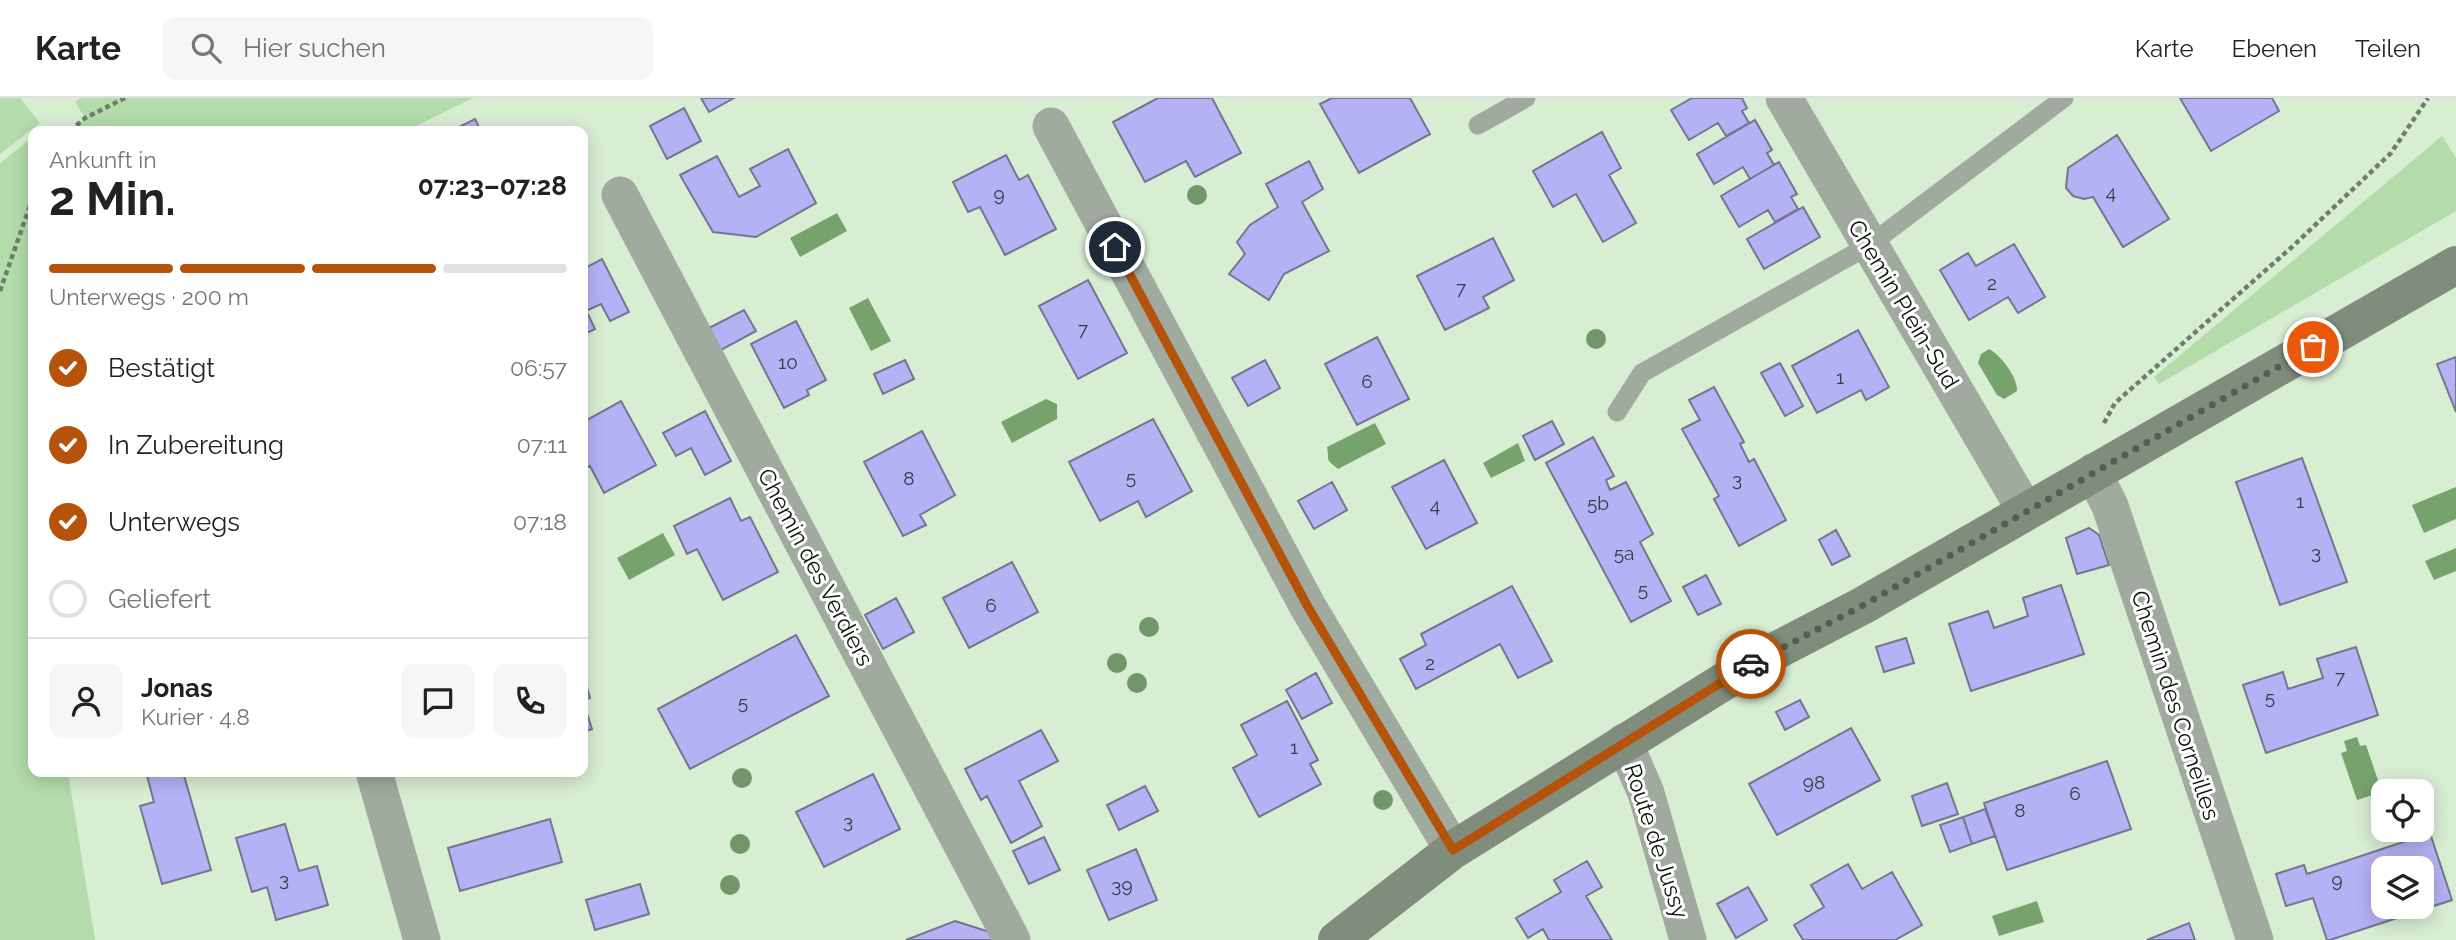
<!DOCTYPE html>
<html lang="de">
<head>
<meta charset="utf-8">
<style>
  :root { --surface:#fff; --page:#f6f6f6; --text:#222; --muted:#767676; --line:#e0e0e0; --accent:#b45309 }
  body { margin:0; font-family:Raleway,sans-serif; background:var(--page); color:var(--text); height:100vh; display:flex; flex-direction:column; font-size:26px; white-space:nowrap }
  * { box-sizing:border-box; margin:0 }
  p { font-size:23px; color:var(--muted) }
  .icon { flex:none; width:38px; height:38px; fill:none; stroke:currentColor; stroke-width:2; stroke-linecap:round; stroke-linejoin:round }
  .map { position:relative; flex:1; overflow:hidden }
  .panel { position:absolute; left:28px; top:28px; width:560px; height:651px; display:flex; flex-direction:column; background:var(--surface); border-radius:14px; box-shadow:0 4px 18px #0003 }
  .panel>* { flex:none }
  .controls { position:absolute; left:2371px; top:681px; display:grid; gap:14px }
  .controls a { display:grid; place-items:center; width:63px; height:63px; border-radius:14px; background:var(--surface); box-shadow:0 4px 18px #0003; font-size:35px }
  .pin { position:absolute; display:grid; place-items:center; width:60px; height:60px; color:#fff; margin:-30px; border:4px solid #fff; border-radius:50%; box-shadow:0 2px 7px #0007 }
  .courier { position:absolute; display:grid; place-items:center; width:70px; height:70px; margin:-35px; border:5px solid #b45309; border-radius:50%; background:#fff; color:#222; box-shadow:0 2px 9px #0007 }
  .overview em { font-style:normal; font-weight:700 }
  .overview div { display:flex; flex-direction:column-reverse }
  .overview { display:flex; align-items:center; justify-content:space-between; height:119px; padding:0 21px }
  h1 { font-size:46px; font-weight:700; line-height:52px }
  .bar { display:grid; grid-template-columns:repeat(4,1fr); gap:10px 7px; align-content:center; height:84px; padding:0 21px }
  .bar i { height:9px; border-radius:5px; background:var(--line) }
  .bar .active { background:var(--accent) }
  .bar p { grid-column:span 4 }
  .line { display:flex; align-items:center; gap:18px; padding:0 21px; border-top:2px solid var(--line) }
  .line div { flex:1 }
  .round { display:grid; place-items:center; flex:none; width:74px; height:74px; border-radius:14px; background:var(--page) }
  ol { padding:0 21px; list-style:none }
  li { display:flex; align-items:center; gap:21px; height:77px }
  li p { margin-inline-start:auto }
  li .icon { padding:7px; border-radius:50%; background:var(--accent); color:#fff; stroke-width:4 }
  li:last-child { color:var(--muted) }
  li i { width:38px; height:38px; border:4px solid var(--line); border-radius:50% }
  header { display:flex; align-items:center; gap:42px; box-sizing:border-box; height:98px; padding:0 35px; background:var(--surface); border-bottom:2px solid var(--line) }
  header strong { font-size:33px }
  nav { display:flex; gap:38px; margin-inline-start:auto; font-size:24px }
  .search { width:490px; height:63px; background:var(--page); display:flex; align-items:center; gap:18px; box-sizing:border-box; padding:0 24px; border-radius:14px; color:var(--muted); font-size:26px }
  .map>svg:first-child { display:block }
  .green { fill:#b4dcab }
  .water { fill:#76a36c }
  .building { fill:#b4b2f4; stroke:#757591; stroke-width:2; fill-rule:evenodd }
  .lines { fill:none; stroke-linecap:round; stroke-linejoin:round }
  .path { stroke:#6f7d6c; stroke-width:4.5; stroke-dasharray:5 3.5; stroke-linecap:butt }
  .lane { stroke:#a1aa9f; stroke-width:19 }
  .street { stroke:#a1aa9f; stroke-width:37 }
  .secondary { stroke:#808d7d; stroke-width:38 }
  .tree { fill:#73956a }
  .done { stroke:#536050; stroke-width:7; stroke-dasharray:0 12.6 }
  .route { stroke:#b45309; stroke-width:9 }
  .labels { text-anchor:middle; dominant-baseline:central; stroke-width:6; stroke-linejoin:round; paint-order:stroke }
  .number-label { font-size:19px; fill:#363b44 }
  .street-label { font-size:23px; fill:#0c130a; stroke:#fff }
</style>
</head>
<body>
<header>
<strong>Karte</strong>
<div class="search"><svg class="icon" aria-label="search" viewBox="0 0 24 24"><circle cx="10" cy="10" r="6"/><path d="M15 15l6 6"/></svg>Hier suchen</div>
<nav><a>Karte</a><a>Ebenen</a><a>Teilen</a></nav>
</header>
<div class="map">
<svg width="2456" height="842" viewBox="0 0 2456 842">
  <rect width="100%" height="100%" fill="#d8eed3"/>
  <path class="green" d="M 0,0 L 20,0 L 40,25 L 0,56 Z
    M 80,0 L 473,0 L 406,33 L 70,33 L 85,20 L 75,4 Z
    M 2442,38 L 2456,60 L 2456,113 L 2159,286 L 2154,279 Z
    M 33,39 L 33,674 L 68,674 L 95,842 L 0,842 L 0,65 Z"/>
  <path class="water" d="M 837,115 L 847,133 L 800,159 L 790,140 Z
    M 868,200 L 891,243 L 871,253 L 849,210 Z
    M 1989,251 C 2001,257 2018,280 2017,293 L 2004,301 L 1997,297 L 1978,265 L 1981,256 Z
    M 1046,301 L 1057,306 L 1057,321 L 1012,345 L 1001,324 Z
    M 1375,325 L 1386,346 L 1338,371 C 1324,359 1330,365 1327,349 Z
    M 1518,345 L 1525,363 L 1491,380 L 1483,365 Z
    M 2456,389 L 2456,421 L 2424,435 L 2412,407 Z
    M 663,435 L 675,457 L 629,482 L 617,460 Z
    M 2456,450 L 2456,473 L 2434,482 L 2425,463 Z
    M 2357,639 L 2360,648 L 2366,647 L 2382,694 L 2357,702 L 2341,655 L 2347,653 L 2344,643 Z
    M 2037,803 L 2044,824 L 1999,838 L 1992,818 Z"/>
  <path class="building" d="M 701,0 L 734,0 L 709,14 Z
    M 1158,0 L 1212,0 L 1241,55 L 1195,79 L 1186,63 L 1145,84 L 1113,24 Z
    M 1332,0 L 1410,0 L 1430,36 L 1359,75 L 1320,6 Z
    M 1692,0 L 1742,0 L 1747,10 L 1742,13 L 1749,25 L 1726,38 L 1718,25 L 1689,42 L 1671,12 Z
    M 2180,0 L 2272,0 L 2279,13 L 2211,53 Z
    M 684,10 L 701,43 L 667,61 L 650,28 Z
    M 475,21 L 481,33 L 451,33 Z
    M 1755,22 L 1772,52 L 1767,55 L 1774,67 L 1750,81 L 1743,69 L 1714,86 L 1697,56 Z
    M 1602,34 L 1621,70 L 1609,77 L 1636,125 L 1603,144 L 1576,96 L 1553,109 L 1533,73 Z
    M 2117,37 L 2169,121 L 2123,149 L 2093,99 L 2084,101 L 2073,98 L 2066,90 L 2068,70 Z
    M 788,51 L 816,105 L 756,139 L 713,134 L 680,77 L 717,58 L 739,99 L 760,88 L 750,71 Z
    M 1006,57 L 1019,82 L 1028,77 L 1056,131 L 1005,157 L 980,109 L 968,114 L 953,84 Z
    M 1309,63 L 1323,91 L 1302,104 L 1329,153 L 1284,176 L 1269,202 L 1229,176 L 1245,156 L 1237,144 L 1250,127 L 1278,109 L 1266,86 Z
    M 1779,64 L 1797,96 L 1791,99 L 1798,111 L 1775,124 L 1768,112 L 1739,129 L 1721,98 Z
    M 1803,109 L 1820,139 L 1764,171 L 1747,141 Z
    M 1493,140 L 1514,182 L 1483,199 L 1489,210 L 1445,232 L 1417,178 Z
    M 2014,146 L 2045,199 L 2018,215 L 2008,199 L 1969,222 L 1940,172 L 1968,155 L 1976,168 Z
    M 602,161 L 629,214 L 610,223 L 601,206 L 586,213 L 583,206 L 583,171 Z
    M 1088,182 L 1127,255 L 1078,281 L 1039,208 Z
    M 583,206 L 595,231 L 583,237 Z
    M 744,212 L 756,233 L 721,252 L 709,230 Z
    M 796,223 L 826,282 L 807,292 L 809,297 L 784,310 L 751,246 Z
    M 1858,232 L 1889,289 L 1866,302 L 1861,292 L 1817,315 L 1792,268 Z
    M 1377,239 L 1409,301 L 1357,327 L 1325,266 Z
    M 2456,259 L 2456,314 L 2437,266 Z
    M 905,262 L 914,281 L 883,296 L 874,276 Z
    M 1265,262 L 1280,290 L 1248,308 L 1232,280 Z
    M 1780,265 L 1803,308 L 1785,318 L 1761,275 Z
    M 1714,289 L 1744,344 L 1740,346 L 1749,364 L 1754,361 L 1786,422 L 1739,448 L 1714,401 L 1719,398 L 1682,331 L 1700,322 L 1689,302 Z
    M 621,303 L 656,367 L 604,395 L 590,368 L 583,372 L 583,324 Z
    M 705,313 L 731,363 L 705,377 L 691,350 L 676,358 L 663,335 Z
    M 1153,321 L 1192,393 L 1146,419 L 1138,403 L 1100,423 L 1069,364 Z
    M 1552,323 L 1564,346 L 1535,362 L 1523,338 Z
    M 922,333 L 955,397 L 920,417 L 926,427 L 903,438 L 864,364 Z
    M 1593,339 L 1614,378 L 1606,382 L 1610,392 L 1626,384 L 1653,436 L 1640,444 L 1671,503 L 1631,524 L 1546,365 Z
    M 2302,360 L 2347,484 L 2280,507 L 2236,384 Z
    M 1444,362 L 1477,425 L 1426,451 L 1392,389 Z
    M 1332,384 L 1347,412 L 1314,431 L 1298,403 Z
    M 730,400 L 741,423 L 750,419 L 778,474 L 723,502 L 697,451 L 687,456 L 674,428 Z
    M 2089,430 L 2099,437 L 2109,467 L 2077,476 L 2066,440 Z
    M 1836,432 L 1850,458 L 1832,467 L 1819,442 Z
    M 1012,464 L 1038,514 L 969,550 L 943,500 Z
    M 1706,477 L 1721,506 L 1698,517 L 1683,489 Z
    M 2061,487 L 2084,556 L 1971,593 L 1949,526 L 1988,513 L 1994,530 L 2028,518 L 2023,500 Z
    M 1512,488 L 1552,563 L 1518,580 L 1500,546 L 1416,591 L 1400,561 L 1426,547 L 1421,536 Z
    M 896,500 L 914,534 L 883,551 L 865,517 Z
    M 796,537 L 829,598 L 690,671 L 658,611 Z
    M 1906,540 L 1914,565 L 1884,574 L 1876,549 Z
    M 2356,549 L 2378,617 L 2266,655 L 2243,587 L 2283,574 L 2288,591 L 2323,580 L 2317,561 Z
    M 1316,575 L 1332,605 L 1302,621 L 1286,592 Z
    M 583,576 L 590,600 L 583,603 L 592,631 L 583,634 Z
    M 1800,602 L 1809,619 L 1785,632 L 1776,614 Z
    M 1287,603 L 1318,662 L 1310,666 L 1321,686 L 1259,719 L 1233,670 L 1257,657 L 1241,627 Z
    M 1851,630 L 1880,682 L 1777,737 L 1749,686 Z
    M 1041,632 L 1058,663 L 1019,683 L 1042,728 L 1011,745 L 987,698 L 981,702 L 965,671 Z
    M 2107,663 L 2131,731 L 2007,772 L 1984,705 Z
    M 146,674 L 183,674 L 211,772 L 162,786 L 140,708 L 154,704 Z
    M 873,676 L 900,731 L 824,769 L 796,714 Z
    M 1947,685 L 1958,716 L 1922,728 L 1912,698 Z
    M 1145,688 L 1158,713 L 1119,732 L 1107,707 Z
    M 1985,711 L 1995,738 L 1972,746 L 1963,719 Z
    M 1963,719 L 1972,746 L 1950,754 L 1940,727 Z
    M 550,721 L 562,764 L 460,793 L 448,750 Z
    M 285,726 L 299,773 L 317,768 L 328,807 L 276,822 L 267,789 L 252,794 L 236,740 Z
    M 2430,735 L 2452,802 L 2330,842 L 2327,842 L 2313,800 L 2286,808 L 2276,776 L 2304,767 L 2307,776 ZM 2384,770 L 2422,770 L 2422,808 L 2384,808 Z
    M 1044,739 L 1060,772 L 1029,786 L 1013,753 Z
    M 1136,751 L 1157,802 L 1109,822 L 1087,772 Z
    M 1587,763 L 1602,789 L 1586,798 L 1612,842 L 1549,842 L 1543,831 L 1528,840 L 1516,820 L 1561,794 L 1554,782 Z
    M 1848,766 L 1862,791 L 1892,774 L 1922,827 L 1895,842 L 1803,842 L 1794,827 L 1824,809 L 1811,787 Z
    M 640,786 L 649,816 L 595,832 L 586,802 Z
    M 1748,789 L 1767,822 L 1736,840 L 1717,806 Z
    M 955,823 L 990,834 L 993,842 L 906,842 Z
    M 2189,825 L 2195,842 L 2147,842 Z"/>
  <g class="lines">
    <path class="path" d="M 70,33 L 85,20 L 125,0
      M 0,193 L 33,99
      M 2104,325 L 2115,305 L 2292,149 L 2391,55 L 2428,0"/>
    <path class="lane" d="M 1478,27 L 1526,0
      M 1617,314 L 1642,275 L 1868,148 L 2064,0"/>
    <path class="street" d="M 1784,0 L 2025,412
      M 1051,28 L 1308,509 L 1453,752
      M 620,97 L 1012,842
      M 2093,374 L 2110,408 L 2255,842
      M 1624,644 L 1646,695 L 1688,842
      M 374,674 L 422,842"/>
    <path class="secondary" d="M 1337,842 L 1453,752 L 1760,561 L 1862,508 L 2456,167"/>
  </g>
  <g class="tree">
    <circle cx="1197" cy="97" r="10"/>
    <circle cx="1596" cy="241" r="10"/>
    <circle cx="1149" cy="529" r="10"/>
    <circle cx="1117" cy="565" r="10"/>
    <circle cx="1137" cy="585" r="10"/>
    <circle cx="742" cy="680" r="10"/>
    <circle cx="1383" cy="702" r="10"/>
    <circle cx="740" cy="746" r="10"/>
    <circle cx="730" cy="787" r="10"/>
  </g>
  <g class="lines">
    <path class="done" d="M 1751,566 L 1862,508 L 2313,249"/>
    <path class="route" d="M 1115,149 L 1308,509 L 1453,752 L 1751,566"/>
  </g>
  <g class="labels">
    <g class="number-label">
      <text x="2111" y="94">4</text>
      <text x="999" y="96">9</text>
      <text x="1992" y="185">2</text>
      <text x="1461" y="190">7</text>
      <text x="1083" y="231">7</text>
      <text x="788" y="264">10</text>
      <text x="1840" y="279">1</text>
      <text x="1367" y="283">6</text>
      <text x="1131" y="379">5</text>
      <text x="909" y="380">8</text>
      <text x="1737" y="381">3</text>
      <text x="2300" y="403">1</text>
      <text x="1598" y="405">5b</text>
      <text x="1435" y="407">4</text>
      <text x="2316" y="454">3</text>
      <text x="1624" y="455">5a</text>
      <text x="1643" y="491">5</text>
      <text x="991" y="507">6</text>
      <text x="1430" y="565">2</text>
      <text x="2340" y="579">7</text>
      <text x="2270" y="599">5</text>
      <text x="743" y="604">5</text>
      <text x="1294" y="649">1</text>
      <text x="1814" y="684">98</text>
      <text x="2075" y="695">6</text>
      <text x="2020" y="712">8</text>
      <text x="848" y="723">3</text>
      <text x="284" y="781">3</text>
      <text x="2337" y="782">9</text>
      <text x="1122" y="787">39</text>
    </g>
    <g class="street-label">
      <text transform="translate(1904 206) rotate(59)">Chemin Plein-Sud</text>
      <text transform="translate(816 469) rotate(62)">Chemin des Verdiers</text>
      <text transform="translate(2176 607) rotate(72)">Chemin des Corneilles</text>
      <text transform="translate(1657 743) rotate(72)">Route de Jussy</text>
    </g>
  </g>
</svg>
<div class="controls">
<a><svg class="icon" aria-label="locate" viewBox="0 0 24 24"><circle cx="12" cy="12" r="6"/><path d="M12 2v4M12 18v4M2 12h4M18 12h4"/></svg></a>
<a><svg class="icon" aria-label="layers" viewBox="0 0 24 24"><path d="M12 4l9 5-9 5-9-5zM3 14l9 5 9-5"/></svg></a>
</div>
<div class="pin" style="left:2313px;top:249px;background:#ea580c"><svg class="icon" aria-label="bag" viewBox="0 0 24 24"><path d="M5 8h14l-1 12H6zM9 8a3 3 0 0 1 6 0"/></svg></div>
<div class="pin" style="left:1115px;top:149px;background:#1f2937"><svg class="icon" aria-label="home" viewBox="0 0 24 24"><path d="M3 11l9-7 9 7M6 9v11h12V9"/></svg></div>
<div class="courier" style="left:1751px;top:566px"><svg class="icon" aria-label="car" viewBox="0 0 24 24"><path d="M5 17H2v-5l4-1 3-4h7l3 4 3 1v5h-3M9 17h6M6 11h13"/><circle cx="7" cy="17" r="2"/><circle cx="17" cy="17" r="2"/></svg></div>
<section class="panel">
<div class="overview"><div><h1>2 Min.</h1><p>Ankunft in</p></div><em>07:23–07:28</em></div>
<div class="bar"><i class="active"></i><i class="active"></i><i class="active"></i><i></i><p>Unterwegs · 200 m</p></div>
<ol>
<li><svg class="icon" aria-label="check" viewBox="0 0 24 24"><path d="M5 12l5 5 9-10"/></svg>Bestätigt<p>06:57</p></li>
<li><svg class="icon" aria-label="check" viewBox="0 0 24 24"><path d="M5 12l5 5 9-10"/></svg>In Zubereitung<p>07:11</p></li>
<li><svg class="icon" aria-label="check" viewBox="0 0 24 24"><path d="M5 12l5 5 9-10"/></svg>Unterwegs<p>07:18</p></li>
<li><i></i>Geliefert</li>
</ol>
<div class="line" style="height:126px"><a class="round"><svg class="icon" aria-label="person" viewBox="0 0 24 24"><circle cx="12" cy="8" r="4"/><path d="M4 21q1-7 8-7t8 7"/></svg></a><div><b>Jonas</b><p>Kurier · 4.8</p></div><a class="round"><svg class="icon" aria-label="chat" viewBox="0 0 24 24"><path d="M4 5h16v11H9l-5 4z"/></svg></a><a class="round"><svg class="icon" aria-label="phone" viewBox="0 0 24 24"><path d="M5 4h4l2 5-3 2q2 4 5 5l2-3 5 2v4C11 20 4 13 5 4z"/></svg></a></div>
</section>
</div>
</body>
</html>
